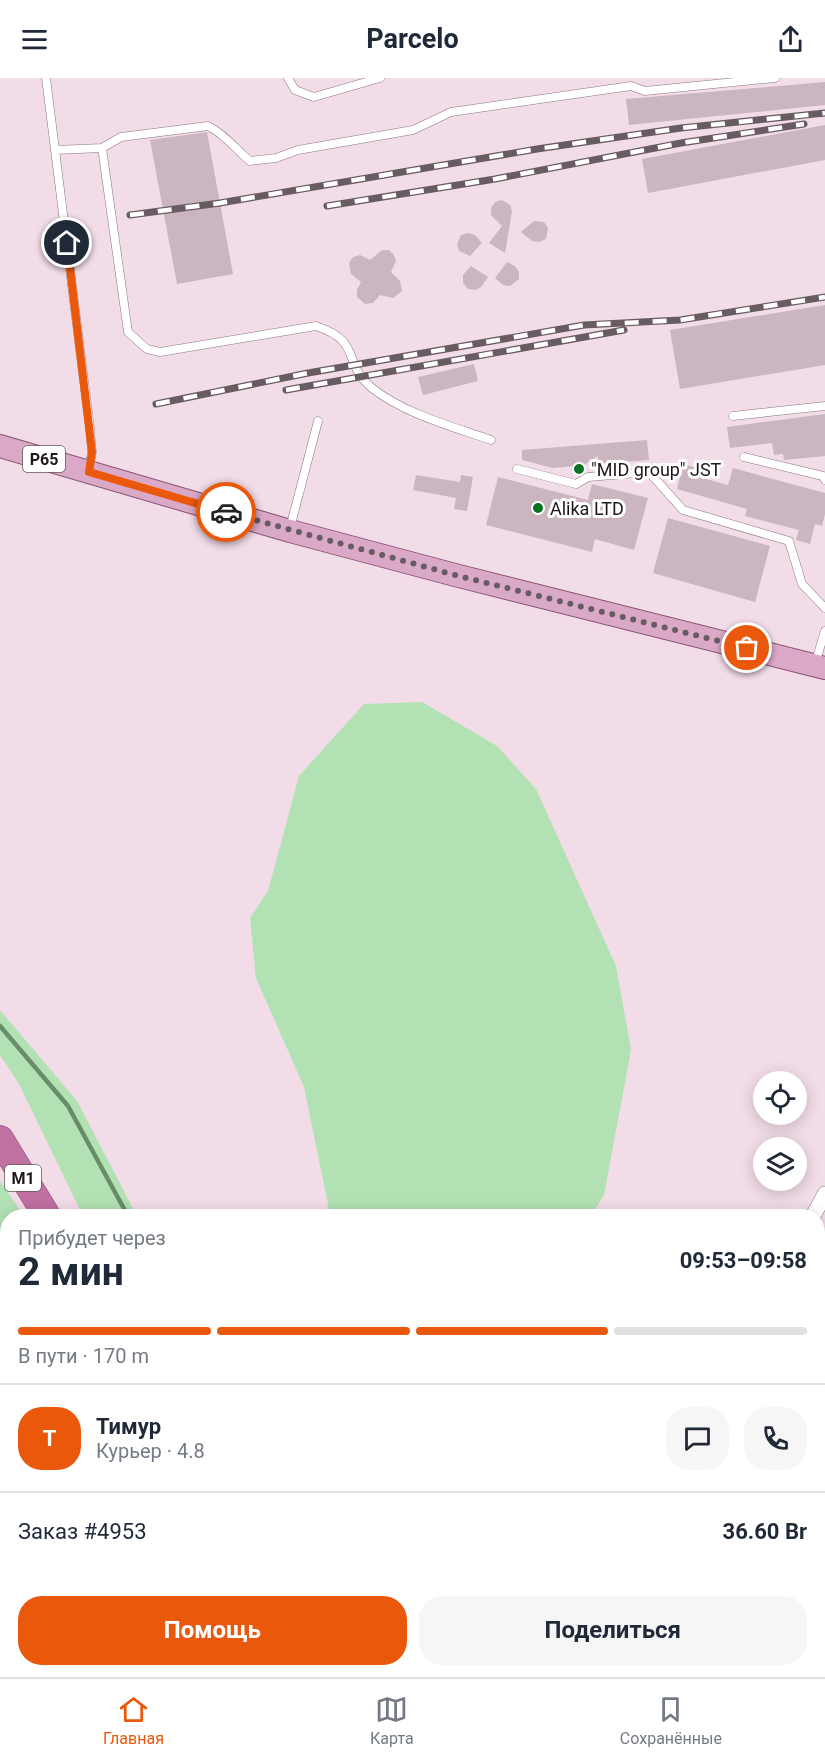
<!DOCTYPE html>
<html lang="ru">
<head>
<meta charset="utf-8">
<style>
  :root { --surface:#fff; --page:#f6f6f7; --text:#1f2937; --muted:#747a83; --line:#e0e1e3; --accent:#ea580c }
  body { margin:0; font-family:Roboto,sans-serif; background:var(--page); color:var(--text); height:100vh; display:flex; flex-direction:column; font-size:22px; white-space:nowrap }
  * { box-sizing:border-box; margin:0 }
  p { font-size:20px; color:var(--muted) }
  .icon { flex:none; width:33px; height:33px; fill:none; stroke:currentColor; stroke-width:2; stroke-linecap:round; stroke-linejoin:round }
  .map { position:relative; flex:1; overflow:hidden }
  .details { position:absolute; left:0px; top:1131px; width:825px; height:468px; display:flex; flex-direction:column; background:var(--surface); border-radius:24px 24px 0 0; box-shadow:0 3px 15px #0003 }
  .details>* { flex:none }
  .tools { position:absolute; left:753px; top:993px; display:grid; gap:12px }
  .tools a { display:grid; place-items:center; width:54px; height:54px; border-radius:50%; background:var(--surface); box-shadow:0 3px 15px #0003; font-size:30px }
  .pin { position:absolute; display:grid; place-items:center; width:51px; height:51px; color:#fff; margin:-26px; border:3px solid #fff; border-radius:50%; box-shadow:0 2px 6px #0007 }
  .courier { position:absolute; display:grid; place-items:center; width:60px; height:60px; margin:-30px; border:4px solid #ea580c; border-radius:50%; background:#fff; color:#222; box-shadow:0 2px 8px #0007 }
  .overview em { font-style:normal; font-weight:700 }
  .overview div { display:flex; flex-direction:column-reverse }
  .overview { display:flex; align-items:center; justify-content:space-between; height:102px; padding:0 18px }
  h1 { font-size:39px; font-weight:700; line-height:45px }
  .bar { display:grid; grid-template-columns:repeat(4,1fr); gap:9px 6px; align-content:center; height:72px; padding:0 18px }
  .bar i { height:8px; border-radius:4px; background:var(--line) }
  .bar .selected { background:var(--accent) }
  .bar p { grid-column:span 4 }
  .line { display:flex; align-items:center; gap:15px; padding:0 18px; border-top:2px solid var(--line) }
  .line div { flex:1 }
  .round { display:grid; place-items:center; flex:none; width:63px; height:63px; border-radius:24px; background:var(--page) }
  .cta { display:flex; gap:12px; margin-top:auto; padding:12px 18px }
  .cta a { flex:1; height:69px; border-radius:24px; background:var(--accent); color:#fff; font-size:24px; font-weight:700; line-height:69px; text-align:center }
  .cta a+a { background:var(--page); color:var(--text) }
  header { display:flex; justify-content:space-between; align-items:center; height:78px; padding:0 18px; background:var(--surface); font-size:27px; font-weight:700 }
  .menu { display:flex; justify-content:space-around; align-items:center; height:84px; border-top:2px solid var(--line); background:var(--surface); font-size:16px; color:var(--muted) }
  .menu a { display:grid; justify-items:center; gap:3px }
  .menu .selected { color:var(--accent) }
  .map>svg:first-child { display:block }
  .green { fill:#b2e2b3 }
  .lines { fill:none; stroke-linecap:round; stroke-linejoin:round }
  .stream { stroke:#688d69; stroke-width:4.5 }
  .building { fill:#cab5c1 }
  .lane-casing { stroke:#887580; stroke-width:9 }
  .street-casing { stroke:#887580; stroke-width:16 }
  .primary-casing { stroke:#885173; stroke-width:24 }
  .highway-casing { stroke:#885173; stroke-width:28 }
  .lane { stroke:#fff; stroke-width:8 }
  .street { stroke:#fff; stroke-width:15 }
  .primary { stroke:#daa9c7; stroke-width:22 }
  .highway { stroke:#c170a2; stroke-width:27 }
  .rail-casing { stroke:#685b62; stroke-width:7 }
  .rail { stroke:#fff; stroke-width:4.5; stroke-dasharray:14; stroke-linecap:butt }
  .done { stroke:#685c63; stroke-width:6; stroke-dasharray:0 10.8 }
  .route { stroke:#ea580c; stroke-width:8 }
  .poi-dot { fill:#0c7120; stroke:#fff; stroke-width:2 }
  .labels { text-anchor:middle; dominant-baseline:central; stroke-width:6; stroke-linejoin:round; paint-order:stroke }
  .shield { fill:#fff; stroke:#625d5f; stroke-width:1.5 }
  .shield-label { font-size:16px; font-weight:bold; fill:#1e171b }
  .poi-label { font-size:18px; fill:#1e171b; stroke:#fff; text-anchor:start }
</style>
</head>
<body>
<header><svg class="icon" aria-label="menu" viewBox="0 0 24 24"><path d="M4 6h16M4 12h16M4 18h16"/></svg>Parcelo<svg class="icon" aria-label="share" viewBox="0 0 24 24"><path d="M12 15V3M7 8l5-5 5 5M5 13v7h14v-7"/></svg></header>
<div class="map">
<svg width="825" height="1599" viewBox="0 0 825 1599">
  <rect width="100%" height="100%" fill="#f2dce8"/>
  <path class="green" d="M 422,624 L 497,668 L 536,711 L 616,888 L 631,972 L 604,1117 L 591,1138 L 327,1138 L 328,1126 L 304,1009 L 256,900 L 250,840 L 268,813 L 299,698 L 364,626 Z
    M 0,932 L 77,1023 L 137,1138 L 83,1138 L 19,1006 L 0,977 Z
    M 0,1103 L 24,1138 L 8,1138 L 7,1580 L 0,1560 Z
    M 12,1592 L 180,1592 L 181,1599 L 14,1599 Z"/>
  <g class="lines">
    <path class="stream" d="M 0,948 L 68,1028 L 128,1138"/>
  </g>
  <path class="building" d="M 825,4 L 825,27 L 629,47 L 626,21 Z
    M 825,47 L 825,82 L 648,115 L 642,81 Z
    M 207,54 L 233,196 L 177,206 L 150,62 Z
    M 502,122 L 510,127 L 512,133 L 505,175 L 489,165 L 502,148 L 491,137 L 491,130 L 495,124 Z
    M 534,143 L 544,144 L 548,150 L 546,161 L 539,164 L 532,163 L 521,154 Z
    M 468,155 L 475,157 L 482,165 L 470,178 L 459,173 L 457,166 L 461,157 Z
    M 382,172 L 389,172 L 394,177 L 396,183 L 391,194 L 400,203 L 402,213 L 393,220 L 380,217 L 373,225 L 365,226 L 357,219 L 357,212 L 361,204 L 351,196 L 349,185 L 353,179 L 360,177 L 370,182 Z
    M 507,184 L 515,188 L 519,194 L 519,201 L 510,208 L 503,207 L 495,200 Z
    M 471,188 L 488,199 L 482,208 L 476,212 L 468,211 L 463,205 L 463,197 Z
    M 825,227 L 825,287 L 680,311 L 670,252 Z
    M 474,286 L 478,303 L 423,317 L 418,299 Z
    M 825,336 L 825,378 L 784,382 L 783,376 L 774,377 L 772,365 L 730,370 L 727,349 Z
    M 647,362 L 649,382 L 597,386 L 598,378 L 584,387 L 553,390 L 522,382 L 522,372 Z
    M 683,386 L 701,391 L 699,399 L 728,407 L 733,390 L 825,415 L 825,436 L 822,448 L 815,446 L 810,466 L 796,462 L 799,452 L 745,438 L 747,431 L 677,411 Z
    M 416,397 L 460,404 L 461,397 L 473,399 L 467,433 L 454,431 L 456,420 L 413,412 Z
    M 498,399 L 588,422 L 592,406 L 648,420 L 634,472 L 595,461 L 592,474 L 486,447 Z
    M 668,440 L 770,468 L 755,524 L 653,495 Z"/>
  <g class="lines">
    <defs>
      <path id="lane" d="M 46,0 L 90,351 L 92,374 L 89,391
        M 288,0 L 295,12 L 314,19 L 380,0
        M 102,70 L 121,59 L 208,48 C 225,56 236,72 250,83 L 276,80 L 298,72 L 413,52 L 451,34 L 631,8 L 645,13 L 775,0
        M 55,72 L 102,70 L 128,254 L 147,271 L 160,274 L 316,248 C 364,264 341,285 372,310 C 405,336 451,348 491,362
        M 733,338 L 825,328
        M 744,379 L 823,398 L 825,402
        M 517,391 L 576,406 L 588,399 L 649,394 L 683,432 L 789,463 L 802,506 L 825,530
        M 290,450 L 318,343
        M 815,586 L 825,553"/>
      <path id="street" d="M 813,1138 L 825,1116
        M 574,1599 L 578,1592"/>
      <path id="primary" d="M 0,368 L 290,453 L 455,497 L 825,590"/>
      <path id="highway" d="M 0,1061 L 47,1138
        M 202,1592 L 203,1599"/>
    </defs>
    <use href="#lane" class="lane-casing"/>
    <use href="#street" class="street-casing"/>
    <use href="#primary" class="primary-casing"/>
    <use href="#highway" class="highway-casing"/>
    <use href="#lane" class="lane"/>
    <use href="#street" class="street"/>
    <use href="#primary" class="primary"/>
    <use href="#highway" class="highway"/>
    <defs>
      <path id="rail" d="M 327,128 L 495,101 L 681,65 L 804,46
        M 130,137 L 220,125 L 537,71 L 681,50 L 825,35
        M 286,312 L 624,252
        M 156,326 L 308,295 L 584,247 L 680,242 L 825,219"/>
    </defs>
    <use href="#rail" class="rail-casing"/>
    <use href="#rail" class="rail"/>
  </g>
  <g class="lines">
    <path class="done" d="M 226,434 L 455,497 L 747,570"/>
    <path class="route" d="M 67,165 L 92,374 L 89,394 L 226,434"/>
  </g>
  <g class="poi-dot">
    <circle cx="579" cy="391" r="6"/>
    <circle cx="538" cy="430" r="6"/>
  </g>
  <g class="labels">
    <g class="shield">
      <rect x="23" y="368" width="42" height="26" rx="4.5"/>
      <rect x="5" y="1087" width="36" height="26" rx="4.5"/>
    </g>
    <g class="shield-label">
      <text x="44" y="381">Р65</text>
      <text x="23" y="1100">М1</text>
    </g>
    <g class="poi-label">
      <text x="591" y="391">"MID group" JST</text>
      <text x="550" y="430">Alika LTD</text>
    </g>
  </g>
</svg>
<div class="tools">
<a><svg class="icon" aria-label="locate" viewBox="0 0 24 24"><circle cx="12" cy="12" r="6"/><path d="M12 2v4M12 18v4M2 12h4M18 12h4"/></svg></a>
<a><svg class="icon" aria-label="layers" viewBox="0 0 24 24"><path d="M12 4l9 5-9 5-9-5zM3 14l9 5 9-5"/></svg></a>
</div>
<div class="pin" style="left:747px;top:570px;background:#ea580c"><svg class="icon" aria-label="bag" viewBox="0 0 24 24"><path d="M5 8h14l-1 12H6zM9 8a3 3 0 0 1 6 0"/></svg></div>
<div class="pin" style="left:67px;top:165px;background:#1f2937"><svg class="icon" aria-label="home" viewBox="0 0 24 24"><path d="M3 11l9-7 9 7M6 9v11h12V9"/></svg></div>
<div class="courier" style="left:226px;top:434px"><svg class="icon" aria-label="car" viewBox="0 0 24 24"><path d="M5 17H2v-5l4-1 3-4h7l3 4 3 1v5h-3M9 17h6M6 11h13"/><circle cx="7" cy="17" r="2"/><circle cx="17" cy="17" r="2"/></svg></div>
<section class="details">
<div class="overview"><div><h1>2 мин</h1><p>Прибудет через</p></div><em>09:53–09:58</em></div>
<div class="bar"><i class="selected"></i><i class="selected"></i><i class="selected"></i><i></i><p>В пути · 170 m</p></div>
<div class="line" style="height:108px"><b class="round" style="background:var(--accent);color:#fff">Т</b><div><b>Тимур</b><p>Курьер · 4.8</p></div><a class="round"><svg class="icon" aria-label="chat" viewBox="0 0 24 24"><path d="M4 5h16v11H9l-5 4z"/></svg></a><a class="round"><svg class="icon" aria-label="phone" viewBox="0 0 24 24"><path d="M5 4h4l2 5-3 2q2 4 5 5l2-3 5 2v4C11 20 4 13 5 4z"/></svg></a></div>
<div class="line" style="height:78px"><div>Заказ #4953</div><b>36.60 Br</b></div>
<div class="cta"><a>Помощь</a><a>Поделиться</a></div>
</section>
</div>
<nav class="menu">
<a class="selected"><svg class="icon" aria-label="home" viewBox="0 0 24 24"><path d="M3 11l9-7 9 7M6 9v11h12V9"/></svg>Главная</a>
<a><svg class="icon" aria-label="map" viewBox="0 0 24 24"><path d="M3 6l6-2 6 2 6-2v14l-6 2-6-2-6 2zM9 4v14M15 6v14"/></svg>Карта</a>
<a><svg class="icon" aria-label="saved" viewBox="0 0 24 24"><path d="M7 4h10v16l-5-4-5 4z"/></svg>Сохранённые</a>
</nav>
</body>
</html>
